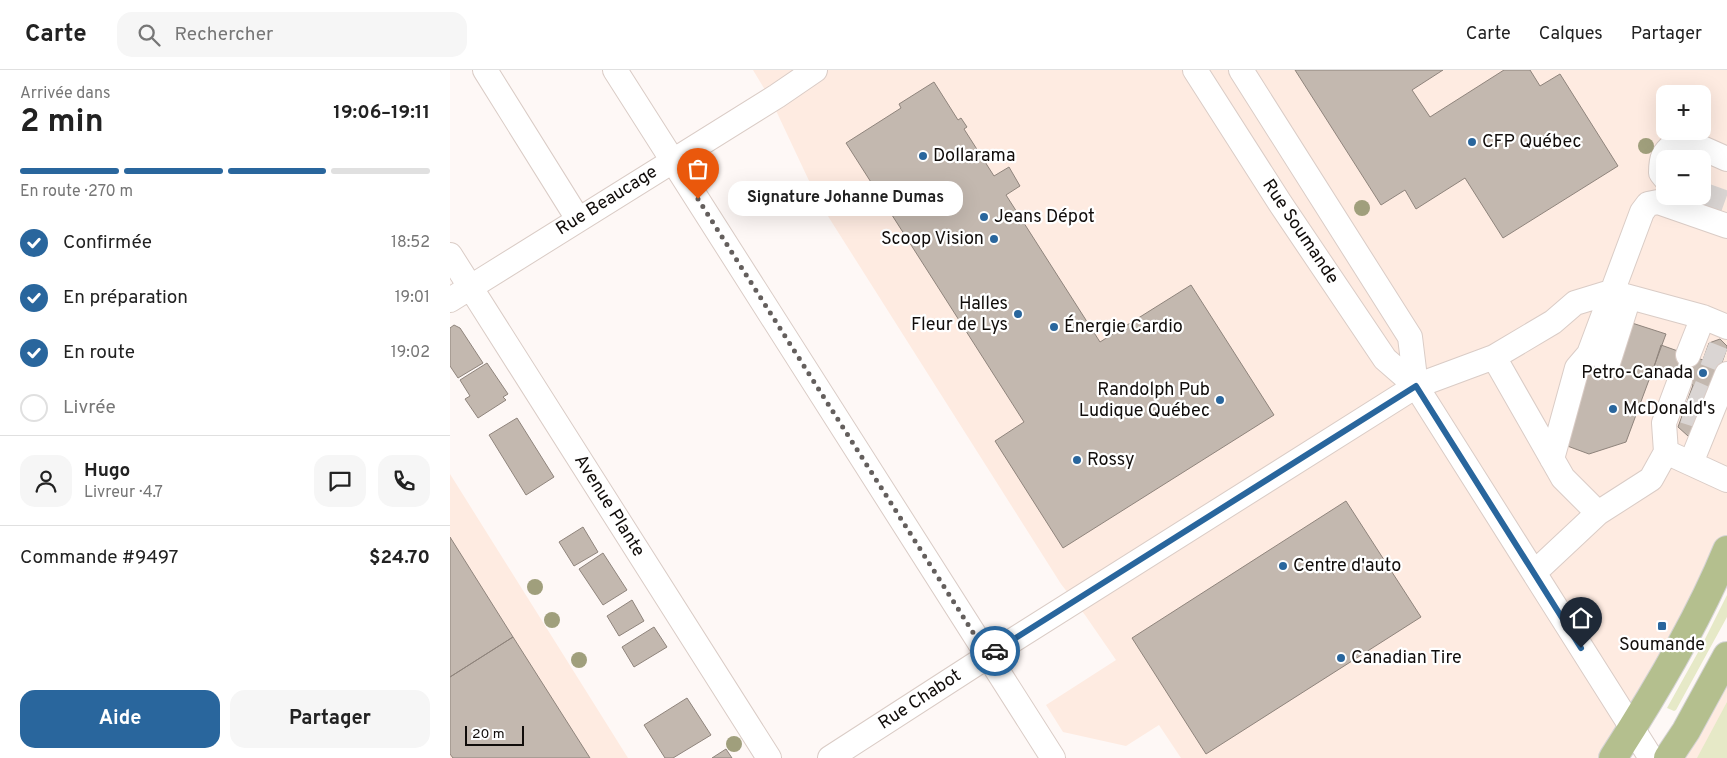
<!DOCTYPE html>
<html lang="fr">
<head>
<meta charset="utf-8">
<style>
  :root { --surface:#fff; --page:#f6f6f6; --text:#222; --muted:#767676; --line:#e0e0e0; --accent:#29669d }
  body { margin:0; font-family:Overpass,sans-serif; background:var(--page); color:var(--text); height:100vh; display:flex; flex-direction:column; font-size:19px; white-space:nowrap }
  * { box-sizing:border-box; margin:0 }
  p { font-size:16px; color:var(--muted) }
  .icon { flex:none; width:28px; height:28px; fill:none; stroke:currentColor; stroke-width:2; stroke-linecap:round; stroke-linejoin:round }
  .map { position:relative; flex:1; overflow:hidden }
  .sheet { display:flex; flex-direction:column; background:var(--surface); width:450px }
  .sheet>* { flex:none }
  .tools { position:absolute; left:1206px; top:15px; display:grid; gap:10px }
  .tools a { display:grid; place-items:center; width:55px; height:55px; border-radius:10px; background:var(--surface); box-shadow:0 5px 20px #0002; font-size:25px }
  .scale { position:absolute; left:15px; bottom:12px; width:59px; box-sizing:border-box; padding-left:5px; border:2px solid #110d0b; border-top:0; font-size:14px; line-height:18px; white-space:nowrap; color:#110d0b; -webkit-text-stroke:4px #fff; paint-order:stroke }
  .pin { position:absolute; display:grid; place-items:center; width:42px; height:42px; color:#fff; margin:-51px -21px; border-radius:50% 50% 50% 0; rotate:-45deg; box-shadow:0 0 5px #0007 }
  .pin .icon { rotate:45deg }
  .courier { position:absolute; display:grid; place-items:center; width:50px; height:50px; margin:-25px; border:4px solid #29669d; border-radius:50%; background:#fff; color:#222; box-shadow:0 1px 6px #0007 }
  .bubble { position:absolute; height:35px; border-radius:15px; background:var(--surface); box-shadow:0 5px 20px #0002; font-size:16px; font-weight:700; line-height:35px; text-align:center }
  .summary em { font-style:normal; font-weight:700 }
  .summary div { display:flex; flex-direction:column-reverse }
  .summary { display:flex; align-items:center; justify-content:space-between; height:85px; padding:0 20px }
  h1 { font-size:32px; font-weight:700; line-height:38px }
  .bar { display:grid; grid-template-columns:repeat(4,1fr); gap:8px 5px; align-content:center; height:60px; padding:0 20px }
  .bar i { height:6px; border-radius:4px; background:var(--line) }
  .bar .on { background:var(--accent) }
  .bar p { grid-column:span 4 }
  .line { display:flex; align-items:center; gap:12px; padding:0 20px; border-top:1px solid var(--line) }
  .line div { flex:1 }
  .round { display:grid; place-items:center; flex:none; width:52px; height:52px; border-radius:15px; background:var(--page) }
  ol { padding:0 20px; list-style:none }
  li { display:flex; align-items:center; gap:15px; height:55px }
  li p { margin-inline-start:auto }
  li .icon { padding:5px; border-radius:50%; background:var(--accent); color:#fff; stroke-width:4 }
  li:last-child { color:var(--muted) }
  li i { width:28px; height:28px; border:2px solid var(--line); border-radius:50% }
  .action { display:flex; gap:10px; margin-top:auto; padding:10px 20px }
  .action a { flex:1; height:58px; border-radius:15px; background:var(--accent); color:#fff; font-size:20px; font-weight:700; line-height:58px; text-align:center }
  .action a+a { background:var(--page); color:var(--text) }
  header { display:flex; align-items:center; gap:30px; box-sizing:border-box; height:70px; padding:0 25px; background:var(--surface); border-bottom:1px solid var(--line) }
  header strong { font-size:24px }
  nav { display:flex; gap:28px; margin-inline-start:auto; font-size:18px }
  .search { width:350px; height:45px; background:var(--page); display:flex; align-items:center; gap:12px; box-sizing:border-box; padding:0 18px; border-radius:15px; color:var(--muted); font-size:19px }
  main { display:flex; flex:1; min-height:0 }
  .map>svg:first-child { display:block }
  .commercial { fill:#feebe1; fill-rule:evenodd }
  .green { fill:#e6e9c7 }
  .building { fill:#c3b8af; stroke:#8f847c }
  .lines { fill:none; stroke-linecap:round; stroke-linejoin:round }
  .minor-tunnel { stroke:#dad5d3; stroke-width:24; stroke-dasharray:24 12; stroke-linecap:butt }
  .minor-casing { stroke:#daccc6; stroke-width:26 }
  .major-casing { stroke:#d4d3d3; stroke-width:30 }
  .minor { stroke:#fff; stroke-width:24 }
  .major { stroke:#b4bf8e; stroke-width:28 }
  .tree { fill:#a09f7c }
  .done { stroke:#645f5d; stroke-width:5; stroke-dasharray:0 9 }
  .route { stroke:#29669d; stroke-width:6 }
  .poi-dot { fill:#29669d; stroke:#fff; stroke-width:2 }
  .labels { text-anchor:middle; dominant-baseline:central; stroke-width:4.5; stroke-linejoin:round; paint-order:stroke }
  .poi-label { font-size:18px; fill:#110d0b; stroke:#fff; text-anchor:start }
  .street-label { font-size:18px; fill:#110d0b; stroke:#fff }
</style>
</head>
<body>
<header>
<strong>Carte</strong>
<div class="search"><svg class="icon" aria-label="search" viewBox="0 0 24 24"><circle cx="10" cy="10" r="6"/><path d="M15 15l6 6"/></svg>Rechercher</div>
<nav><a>Carte</a><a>Calques</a><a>Partager</a></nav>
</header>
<main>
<section class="sheet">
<div class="summary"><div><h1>2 min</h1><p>Arrivée dans</p></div><em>19:06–19:11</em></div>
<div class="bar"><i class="on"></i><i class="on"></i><i class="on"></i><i></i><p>En route · 270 m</p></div>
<ol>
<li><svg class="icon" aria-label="check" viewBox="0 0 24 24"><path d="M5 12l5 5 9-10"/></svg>Confirmée<p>18:52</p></li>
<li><svg class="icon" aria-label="check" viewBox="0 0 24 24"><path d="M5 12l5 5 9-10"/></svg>En préparation<p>19:01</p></li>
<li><svg class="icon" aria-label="check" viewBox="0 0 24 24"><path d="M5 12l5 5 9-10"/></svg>En route<p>19:02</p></li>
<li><i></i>Livrée</li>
</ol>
<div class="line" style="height:90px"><a class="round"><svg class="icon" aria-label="person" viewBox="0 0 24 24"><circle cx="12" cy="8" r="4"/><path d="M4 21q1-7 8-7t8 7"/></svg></a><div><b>Hugo</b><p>Livreur · 4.7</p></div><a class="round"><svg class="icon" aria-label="chat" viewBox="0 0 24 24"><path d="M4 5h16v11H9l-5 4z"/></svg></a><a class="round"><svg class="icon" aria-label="phone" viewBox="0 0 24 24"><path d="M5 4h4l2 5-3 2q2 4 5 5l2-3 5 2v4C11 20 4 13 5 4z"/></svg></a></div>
<div class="line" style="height:65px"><div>Commande #9497</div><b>$24.70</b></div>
<div class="action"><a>Aide</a><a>Partager</a></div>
</section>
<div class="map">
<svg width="1277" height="688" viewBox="0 0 1277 688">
  <rect width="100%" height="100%" fill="#fef8f6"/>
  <path class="commercial" d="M 303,0 L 1277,0 L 1277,480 L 1163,688 L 731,688 L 709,655 L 676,676 L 613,662 L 596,635 L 666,590 L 635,545 L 611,514 L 369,132 L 321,30 ZM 1215,24 L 1252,24 L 1252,61 L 1215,61 ZM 1215,89 L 1252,89 L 1252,126 L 1215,126 Z
    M 0,404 L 178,688 L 0,688 Z
    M 1277,586 L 1277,688 L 1218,688 Z"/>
  <path class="green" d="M 1277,525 L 1277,547 L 1226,640 L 1224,641 L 1217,638 L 1251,577 Z
    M 1277,632 L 1277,688 L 1247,688 Z"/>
  <path class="building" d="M 845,0 L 993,0 L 962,20 L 980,47 L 1054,0 L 1080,0 L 1090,16 L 1110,4 L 1168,96 L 1053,168 L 1015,108 L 966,139 L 955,120 L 931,135 Z
    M 484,12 L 508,50 L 511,48 L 517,57 L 514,59 L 544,106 L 559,97 L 570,116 L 556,125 L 650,272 L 741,215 L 824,345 L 613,478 L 545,371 L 574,352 L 396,73 L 451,38 L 449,34 Z
    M 1182,253 L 1216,264 L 1176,372 L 1139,384 L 1112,374 L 1139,302 L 1162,309 Z
    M 4,255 L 10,258 L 33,293 L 8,308 L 0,296 L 0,258 Z
    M 1270,269 L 1277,276 L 1277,278 L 1249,359 L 1238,366 L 1228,357 L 1243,315 L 1203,300 L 1211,275 L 1253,290 L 1259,273 Z
    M 37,293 L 58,324 L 53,327 L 56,330 L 28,348 L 15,329 L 20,326 L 10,310 Z
    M 67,348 L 104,407 L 76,425 L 39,365 Z
    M 896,431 L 971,547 L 756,684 L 682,568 Z
    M 133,457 L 148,482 L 124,496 L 109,472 Z
    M 0,467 L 63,567 L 0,607 Z
    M 153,483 L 177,520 L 153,535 L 129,499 Z
    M 182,530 L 194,551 L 169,566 L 157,546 Z
    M 204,557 L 217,577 L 184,597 L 172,577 Z
    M 63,567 L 140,688 L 3,688 L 0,684 L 0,607 Z
    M 237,628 L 261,665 L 223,688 L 215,688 L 194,655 Z
    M 276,679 L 282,688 L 262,688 Z"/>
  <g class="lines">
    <path class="minor-tunnel" d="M 1252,124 L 1277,133
      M 1255,283 L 1273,290
      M 1241,322 L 1259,330
      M 1234,341 L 1253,347"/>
    <defs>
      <path id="minor" d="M 35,0 L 128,149
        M 165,0 L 603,688
        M 745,0 L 830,133 L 935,289 L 966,316 L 1201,688
        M 791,0 L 960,267 L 966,316
        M 1215,108 L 1211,103 C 1211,87 1213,83 1225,73 L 1243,74 L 1277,89
        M 0,185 L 319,688
        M 0,230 L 327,26 L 365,0
        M 1238,285 L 1253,247 L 1277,257
        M 1157,296 L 1179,227
        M 1216,382 L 1214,353 L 1230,310
        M 1102,389 L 1127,298 L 1139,284 L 1192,142 L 1198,134 L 1208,132 L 1277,156
        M 1241,393 L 1277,304
        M 1148,443 L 1113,408 L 1044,287 L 1103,252 L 1125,233 L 1161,222 L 1253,247
        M 1085,502 L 1148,443 L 1201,409 L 1216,382 L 1277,410
        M 380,688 L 538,586 L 966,316 L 1044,287"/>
      <path id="major" d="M 1163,688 C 1205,623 1248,551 1277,480
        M 1218,688 L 1236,661 L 1277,586"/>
    </defs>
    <use href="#minor" class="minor-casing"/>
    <use href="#major" class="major-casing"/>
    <use href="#minor" class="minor"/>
    <use href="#major" class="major"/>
  </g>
  <g class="tree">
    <circle cx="1196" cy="76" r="8"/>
    <circle cx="912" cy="138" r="8"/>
    <circle cx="85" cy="517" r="8"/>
    <circle cx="102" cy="550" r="8"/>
    <circle cx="129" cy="590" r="8"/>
    <circle cx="284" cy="674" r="8"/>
  </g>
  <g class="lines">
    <path class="done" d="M 248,129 L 538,586 L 545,581"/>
    <path class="route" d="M 545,581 L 966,316 L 1131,578"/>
  </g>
  <g class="poi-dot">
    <circle cx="1022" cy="72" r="5"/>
    <circle cx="473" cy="86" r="5"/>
    <circle cx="534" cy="147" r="5"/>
    <circle cx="544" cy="169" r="5"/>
    <circle cx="568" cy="244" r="5"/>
    <circle cx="604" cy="257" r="5"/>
    <circle cx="1253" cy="303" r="5"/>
    <circle cx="770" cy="330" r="5"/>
    <circle cx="1163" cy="339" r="5"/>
    <circle cx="627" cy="390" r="5"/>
    <circle cx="833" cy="496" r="5"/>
    <rect x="1207" y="551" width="10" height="10" rx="2.5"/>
    <circle cx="891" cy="588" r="5"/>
  </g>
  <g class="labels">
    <g class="poi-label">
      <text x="1032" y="72">CFP Québec</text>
      <text x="483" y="86">Dollarama</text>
      <text x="544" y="147">Jeans Dépot</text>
      <text x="534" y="169" text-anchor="end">Scoop Vision</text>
      <text x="558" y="234" text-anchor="end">Halles<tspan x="558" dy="21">Fleur de Lys</tspan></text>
      <text x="614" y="257">Énergie Cardio</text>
      <text x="1243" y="303" text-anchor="end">Petro-Canada</text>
      <text x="760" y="320" text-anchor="end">Randolph Pub<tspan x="760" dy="21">Ludique Québec</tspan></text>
      <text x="1173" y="339">McDonald's</text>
      <text x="637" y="390">Rossy</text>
      <text x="843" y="496">Centre d'auto</text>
      <text x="1212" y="575" text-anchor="middle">Soumande</text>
      <text x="901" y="588">Canadian Tire</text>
    </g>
    <g class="street-label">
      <text transform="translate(157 131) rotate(-32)">Rue Beaucage</text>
      <text transform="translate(850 162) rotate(56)">Rue Soumande</text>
      <text transform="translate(159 436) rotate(58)">Avenue Plante</text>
      <text transform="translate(470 630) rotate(-33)">Rue Chabot</text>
    </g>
  </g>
</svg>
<div class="tools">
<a>+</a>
<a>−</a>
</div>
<div class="scale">20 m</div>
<div class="pin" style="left:248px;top:129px;background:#ea580c"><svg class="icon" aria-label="bag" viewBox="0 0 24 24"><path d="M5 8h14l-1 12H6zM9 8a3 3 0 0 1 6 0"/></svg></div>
<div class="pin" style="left:1131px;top:578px;background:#1f2937"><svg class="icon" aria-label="home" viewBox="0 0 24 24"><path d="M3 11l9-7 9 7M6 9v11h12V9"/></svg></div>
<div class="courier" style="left:545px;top:581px"><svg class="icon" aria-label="car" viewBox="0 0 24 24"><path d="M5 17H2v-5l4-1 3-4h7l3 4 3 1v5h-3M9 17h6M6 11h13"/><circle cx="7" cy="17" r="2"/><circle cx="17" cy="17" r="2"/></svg></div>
<div class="bubble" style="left:278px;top:111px;width:235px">Signature Johanne Dumas</div>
</div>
</main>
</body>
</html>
